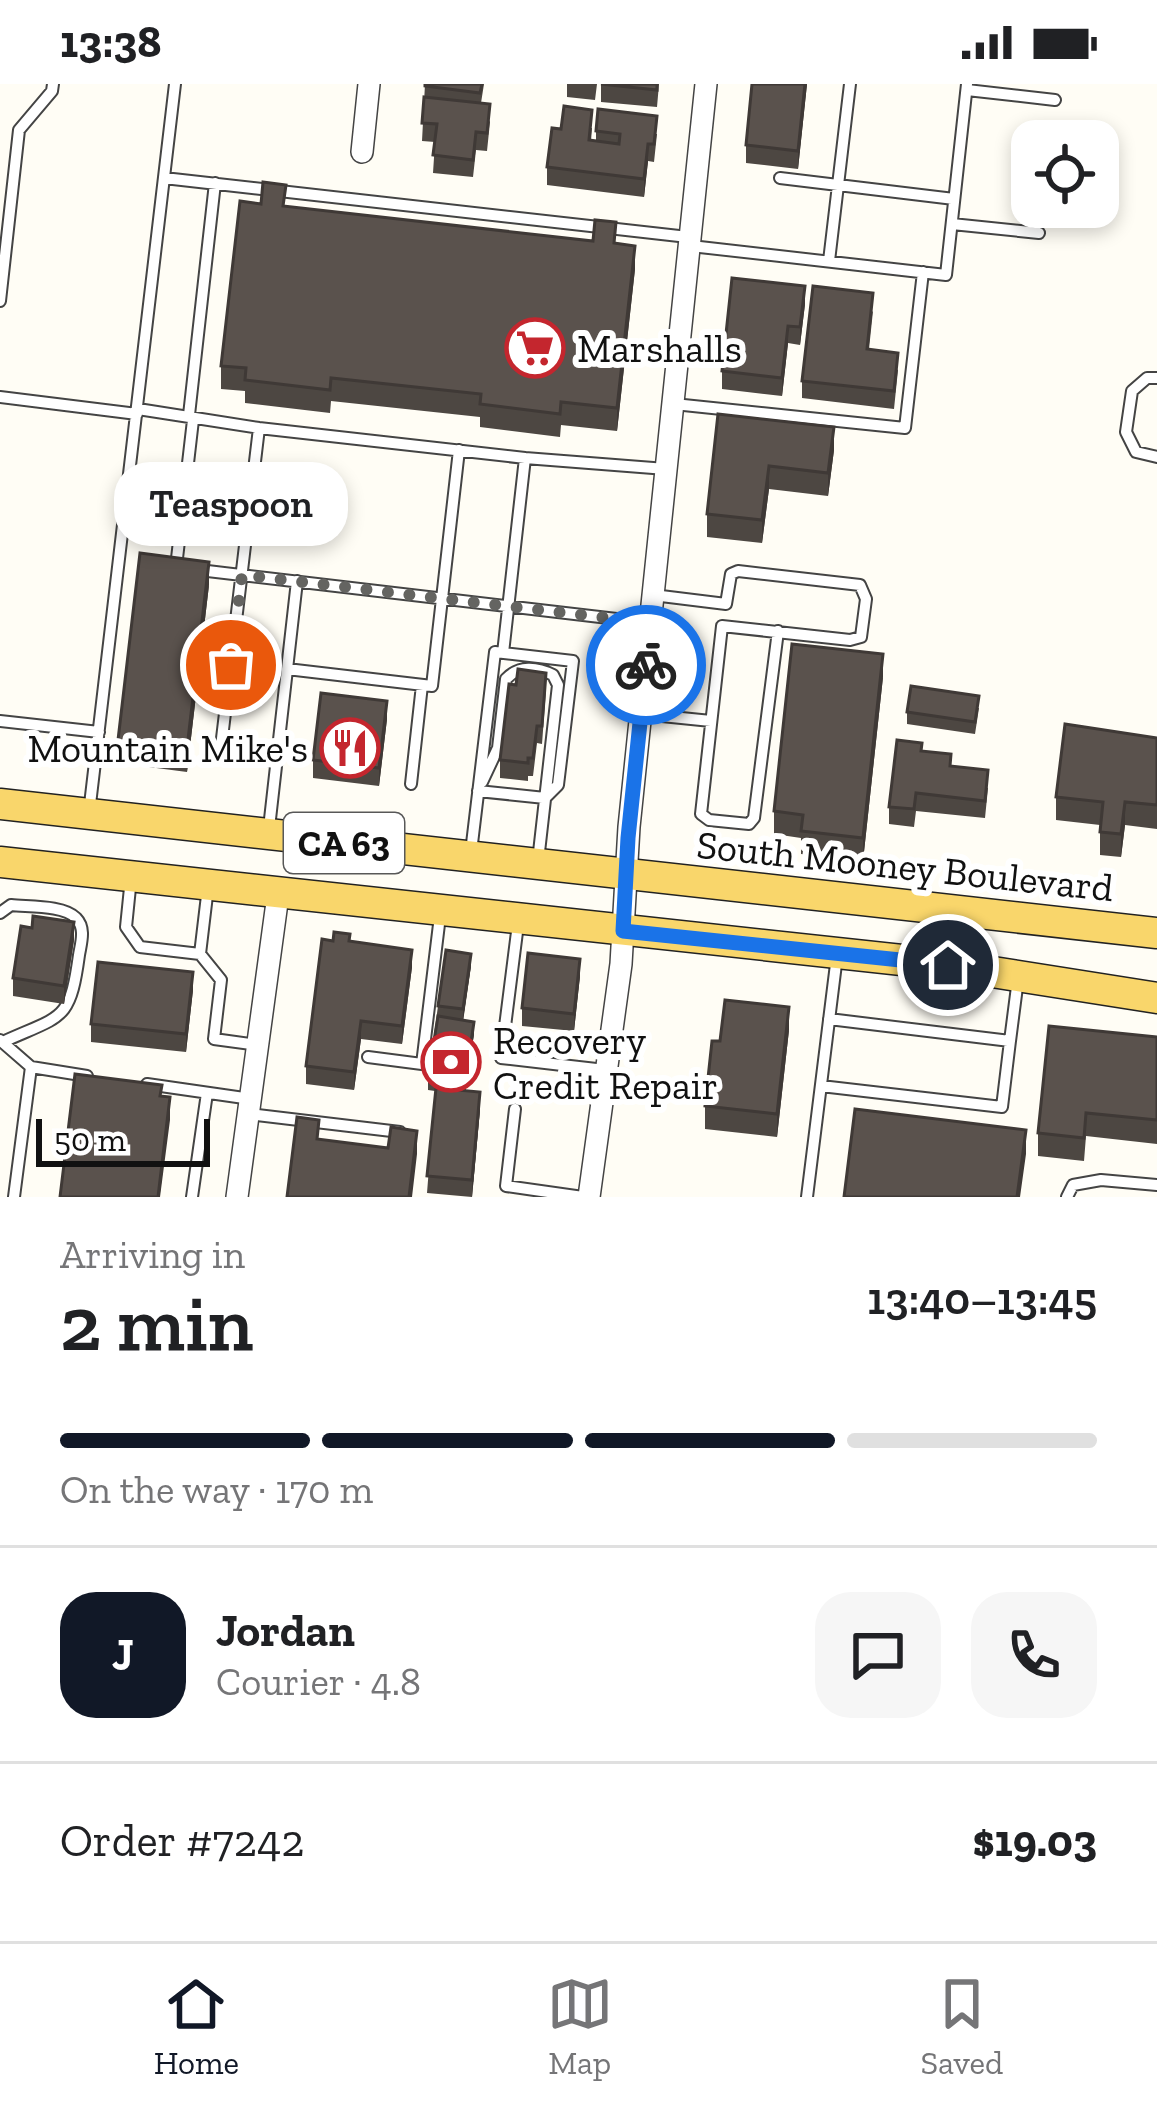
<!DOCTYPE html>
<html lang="en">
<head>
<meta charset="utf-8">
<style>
  :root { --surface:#fff; --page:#f6f6f6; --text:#202124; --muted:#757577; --line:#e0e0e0; --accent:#111827 }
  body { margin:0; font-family:"Zilla Slab",serif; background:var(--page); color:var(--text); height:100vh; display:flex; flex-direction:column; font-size:45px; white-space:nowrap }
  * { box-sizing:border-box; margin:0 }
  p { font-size:39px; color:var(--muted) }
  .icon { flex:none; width:66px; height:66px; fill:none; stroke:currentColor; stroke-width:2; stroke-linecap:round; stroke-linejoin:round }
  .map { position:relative; height:1113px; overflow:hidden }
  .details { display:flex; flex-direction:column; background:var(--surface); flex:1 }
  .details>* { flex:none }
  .controls { position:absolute; left:1011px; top:36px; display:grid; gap:24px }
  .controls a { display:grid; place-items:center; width:108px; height:108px; border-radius:24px; background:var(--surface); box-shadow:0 6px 18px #0003; font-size:60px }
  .scale { position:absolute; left:36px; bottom:30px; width:174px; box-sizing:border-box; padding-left:12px; border:6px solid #111; border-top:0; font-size:33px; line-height:42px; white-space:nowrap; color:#111; -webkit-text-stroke:9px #fff; paint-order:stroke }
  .pin { position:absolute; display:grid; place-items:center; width:102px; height:102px; color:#fff; margin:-51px; border:6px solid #fff; border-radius:50%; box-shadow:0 3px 12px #0007 }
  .courier { position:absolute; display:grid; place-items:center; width:120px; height:120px; margin:-60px; border:9px solid #1a73e8; border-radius:50%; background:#fff; color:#222; box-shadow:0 3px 15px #0007 }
  .bubble { position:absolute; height:84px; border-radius:36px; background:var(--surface); box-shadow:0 6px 18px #0003; font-size:39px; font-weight:600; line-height:84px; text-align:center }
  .headline em { font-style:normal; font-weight:600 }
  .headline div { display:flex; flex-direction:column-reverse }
  .headline { display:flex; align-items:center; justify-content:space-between; height:204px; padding:0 60px }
  h1 { font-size:78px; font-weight:600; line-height:90px }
  .bar { display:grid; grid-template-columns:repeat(4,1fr); gap:18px 12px; align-content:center; height:144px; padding:0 60px }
  .bar i { height:15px; border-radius:9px; background:var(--line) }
  .bar .current { background:var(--accent) }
  .bar p { grid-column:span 4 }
  .line { display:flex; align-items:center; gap:30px; padding:0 60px; border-top:3px solid var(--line) }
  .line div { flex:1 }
  .round { display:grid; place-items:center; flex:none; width:126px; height:126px; border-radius:36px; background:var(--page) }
  .status { display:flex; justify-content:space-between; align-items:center; height:84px; padding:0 60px; background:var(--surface); direction:ltr }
  .status svg { height:33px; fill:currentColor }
  .tab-bar { display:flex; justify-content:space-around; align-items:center; height:168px; border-top:3px solid var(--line); background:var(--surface); font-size:33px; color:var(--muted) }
  .tab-bar a { display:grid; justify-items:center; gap:6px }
  .tab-bar .current { color:var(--accent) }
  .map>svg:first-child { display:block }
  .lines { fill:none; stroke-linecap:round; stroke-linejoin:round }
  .lane-casing { stroke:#444; stroke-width:14 }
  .street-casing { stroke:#444; stroke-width:24 }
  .primary-casing { stroke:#222; stroke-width:33 }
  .lane { stroke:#fff; stroke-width:10 }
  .street { stroke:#fff; stroke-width:21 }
  .primary { stroke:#f9d66b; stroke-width:30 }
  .wall { fill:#4d4742 }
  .shaded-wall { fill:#3f3936 }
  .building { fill:#5a524d; stroke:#3f3936; stroke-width:3 }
  .done { stroke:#646461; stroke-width:12; stroke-dasharray:0 21.6 }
  .route { stroke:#1a73e8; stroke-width:15 }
  .labels { text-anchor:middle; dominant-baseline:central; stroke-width:12; stroke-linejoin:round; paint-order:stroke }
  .shield { fill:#fff; stroke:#585858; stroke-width:3 }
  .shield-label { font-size:36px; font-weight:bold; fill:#111 }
  .poi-label { font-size:39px; fill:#111; stroke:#fff; text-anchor:start }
  .street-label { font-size:39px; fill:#111; stroke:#fff }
</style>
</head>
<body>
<div class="status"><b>13:38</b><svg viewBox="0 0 49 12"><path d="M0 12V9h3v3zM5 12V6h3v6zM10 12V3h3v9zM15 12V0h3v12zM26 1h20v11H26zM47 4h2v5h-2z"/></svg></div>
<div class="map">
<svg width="1157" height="1113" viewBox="0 0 1157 1113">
  <rect width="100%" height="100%" fill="#fffdf5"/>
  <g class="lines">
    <defs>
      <path id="lane" d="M 967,6 L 1055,16
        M 164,94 L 688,153
        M 780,94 L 954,115
        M 952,140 L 1039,149
        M 691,162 L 946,191 L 967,0
        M 829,177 L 850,0
        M 0,217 L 19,46 L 52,7 L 53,0
        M 1157,294 L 1147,294 L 1132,307 L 1126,348 L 1136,368 L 1157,373
        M 0,313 L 137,330
        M 674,320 L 905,344 L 923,188
        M 138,325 L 259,344 L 525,374 L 666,385
        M 189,331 L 215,99
        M 259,344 L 220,671 L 276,677
        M 181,483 L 176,483 L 193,336
        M 199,486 L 651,539
        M 653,511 L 726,520 L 731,490 L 738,487 L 860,501 L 866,515 L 861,553 L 850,556 L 722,542 L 701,730 L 709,736 L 749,740 L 754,734 L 778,547
        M 503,569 L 525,374
        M 287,585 L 432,602 L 459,366
        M 642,630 L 711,637
        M 0,637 L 99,648
        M 482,698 L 498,664 L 506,595 C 519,581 537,583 553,591 L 558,601 L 538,777
        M 411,700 L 422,601
        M 478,707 L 545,714
        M 89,729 L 175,0
        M 269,744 L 297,497
        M 471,768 L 495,568 L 573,577 L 558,701 L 545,714
        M 131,794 L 126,843 L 140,863 L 200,870 L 221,896 L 214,955 L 258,961
        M 0,829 L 11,821 C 28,823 64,821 76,834 C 86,844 81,859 79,871 C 70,937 63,931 5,957
        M 518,840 L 501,974 L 605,986
        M 200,870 L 208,803
        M 0,956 L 31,983 L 87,992
        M 1010,957 L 1018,895
        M 368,973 L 422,980 L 440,832
        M 147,1000 L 251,1015
        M 821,1002 L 1002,1023 L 1010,957 L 829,935
        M 515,1025 L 506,1102 L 583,1113
        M 249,1030 L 400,1048
        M 14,1113 L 31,983
        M 192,1113 L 207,1009
        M 807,1113 L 837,872
        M 1067,1113 L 1073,1101 L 1101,1096 L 1157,1101"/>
      <path id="street" d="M 362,68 L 369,0
        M 237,1113 L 278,811
        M 589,1113 L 621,880 L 629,743 L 706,0"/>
      <path id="primary" d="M 0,720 L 1157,849
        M 0,778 L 948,881 L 1157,914"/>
    </defs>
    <use href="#lane" class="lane-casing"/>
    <use href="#street" class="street-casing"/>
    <use href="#primary" class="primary-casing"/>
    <use href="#lane" class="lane"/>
    <use href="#street" class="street"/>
    <use href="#primary" class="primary"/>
  </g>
  <path class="wall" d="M 425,0 L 484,0 L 481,19 L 490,38 L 487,67 L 476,66 L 473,93 L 433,89 L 435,58 L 422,57 Z
    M 567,0 L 597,0 L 595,16 L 567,13 Z
    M 601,0 L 659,0 L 657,23 L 601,18 Z
    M 807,0 L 798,85 L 746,79 L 746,61 Z
    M 592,44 L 591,57 L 596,57 L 596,47 L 657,50 L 654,78 L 648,77 L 644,113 L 547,101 L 547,83 L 561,45 Z
    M 261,120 L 616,160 L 635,185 L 617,347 L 561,341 L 560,353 L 480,343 L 480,333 L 331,317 L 330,329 L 245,319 L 245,307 L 221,305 L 221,282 Z
    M 805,220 L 800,261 L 788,259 L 782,312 L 722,305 L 722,287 Z
    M 873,227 L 869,265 L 898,286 L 894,325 L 802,314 L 802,297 Z
    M 718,330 L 834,366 L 828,412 L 769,405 L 762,459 L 707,453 L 707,430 Z
    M 209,501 L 187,688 L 118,679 L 118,656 Z
    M 883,593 L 863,777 L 801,770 L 801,754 L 774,750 L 774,727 Z
    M 546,606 L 542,660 L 537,659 L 533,692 L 528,692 L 528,697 L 500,694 L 500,676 Z
    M 979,624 L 975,650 L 907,640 L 907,628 Z
    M 387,635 L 379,702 L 313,694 L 313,676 Z
    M 1157,654 L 1157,745 L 1125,741 L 1121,773 L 1100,771 L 1100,741 L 1056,736 L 1056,713 Z
    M 922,667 L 988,704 L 985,734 L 916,727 L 914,743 L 889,740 L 889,723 Z
    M 74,856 L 64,920 L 13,912 L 13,894 Z
    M 350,857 L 412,883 L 402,960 L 361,955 L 354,1006 L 306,1000 L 306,982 Z
    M 471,882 L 463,936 L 474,950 L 465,1007 L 480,1026 L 472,1113 L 427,1109 L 435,1007 L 428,1006 L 428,994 L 438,922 Z
    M 580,892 L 574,947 L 522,942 L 522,924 Z
    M 193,906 L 186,968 L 91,958 L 91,940 Z
    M 789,946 L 777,1053 L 705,1045 L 705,1022 Z
    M 1157,953 L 1157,1060 L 1086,1052 L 1084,1077 L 1038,1072 L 1038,1049 Z"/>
  <path class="shaded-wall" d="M 805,0 L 807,0 L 798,85 L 798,67 Z
    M 648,60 L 648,77 L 644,113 L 644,95 Z
    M 635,162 L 635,185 L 617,347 L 617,324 Z
    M 805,202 L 805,220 L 800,261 L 800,243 Z
    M 788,242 L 788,259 L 782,312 L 782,294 Z
    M 834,343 L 834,366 L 828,412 L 828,389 Z
    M 769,382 L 769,405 L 762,459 L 762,436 Z
    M 209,478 L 209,501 L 187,688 L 187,664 Z
    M 883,570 L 883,593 L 863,777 L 863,754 Z
    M 387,617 L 387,635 L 379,702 L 379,684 Z
    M 1125,718 L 1125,741 L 1121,773 L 1121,750 Z
    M 74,838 L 74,856 L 64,920 L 64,902 Z
    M 412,866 L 412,883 L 402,960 L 402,942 Z
    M 471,870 L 471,882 L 463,938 L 463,925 Z
    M 580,875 L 580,892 L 574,947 L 574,930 Z
    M 193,888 L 193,906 L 186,968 L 186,950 Z
    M 789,923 L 789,946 L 777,1053 L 777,1030 Z
    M 361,937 L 361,955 L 354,1006 L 354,988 Z
    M 474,938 L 474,950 L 465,1011 L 465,999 Z
    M 480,1008 L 480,1026 L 472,1113 L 472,1096 Z
    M 170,1013 L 170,1036 L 160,1113 L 158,1113 Z
    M 1026,1046 L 1026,1070 L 1020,1113 L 1017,1113 Z
    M 417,1047 L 417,1070 L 412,1113 L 409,1113 Z"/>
  <path class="building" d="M 425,0 L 482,0 L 480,9 L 425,2 Z
    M 601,0 L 657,0 L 657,6 Z
    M 752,0 L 805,0 L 798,67 L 746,61 Z
    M 424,13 L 490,20 L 487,49 L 476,48 L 473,76 L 433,71 L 437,40 L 422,39 Z
    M 564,22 L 592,26 L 589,56 L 619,60 L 620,50 L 596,47 L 598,25 L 657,32 L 654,60 L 648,60 L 644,95 L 547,83 L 552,44 L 561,45 Z
    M 263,98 L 286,101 L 283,122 L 593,157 L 595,136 L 616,138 L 614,159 L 635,162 L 617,324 L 561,318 L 560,330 L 480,320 L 481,310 L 331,294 L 330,306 L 245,296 L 246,284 L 221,282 L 240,117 L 261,120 Z
    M 732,194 L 805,202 L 800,243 L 788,242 L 782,294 L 722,287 Z
    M 813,202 L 873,209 L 867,265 L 898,269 L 894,307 L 802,297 Z
    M 718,330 L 834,343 L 828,389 L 769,382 L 762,436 L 707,430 Z
    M 140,469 L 209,478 L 187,664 L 118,656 Z
    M 792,560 L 883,570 L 863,754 L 801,747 L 803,731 L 774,727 Z
    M 518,585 L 546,589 L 542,642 L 537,642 L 533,674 L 528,674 L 528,679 L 500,676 L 509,600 L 516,601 Z
    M 911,602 L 979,612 L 975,638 L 907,628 Z
    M 321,609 L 387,617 L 379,684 L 313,676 Z
    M 1065,640 L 1157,654 L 1157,721 L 1125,718 L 1121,750 L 1100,748 L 1103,718 L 1056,713 Z
    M 897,656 L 922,659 L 921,667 L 951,670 L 950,682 L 988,686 L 985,717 L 916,709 L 914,725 L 889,723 Z
    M 33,832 L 74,838 L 64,902 L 13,894 L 21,842 L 32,844 Z
    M 334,848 L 350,850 L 349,857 L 412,866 L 402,942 L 361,937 L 354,988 L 306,982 L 322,855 L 333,857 Z
    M 446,866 L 471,870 L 463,925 L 438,922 Z
    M 528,869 L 580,875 L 574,930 L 522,924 Z
    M 98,878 L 193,888 L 186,950 L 91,940 Z
    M 725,916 L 789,923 L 777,1030 L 705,1022 L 712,957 L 720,957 Z
    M 438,932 L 474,938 L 465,999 L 428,994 Z
    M 1049,942 L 1157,953 L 1157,1036 L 1086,1029 L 1084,1054 L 1038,1049 Z
    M 75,990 L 162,1001 L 160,1012 L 170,1013 L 158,1113 L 60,1113 Z
    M 436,1004 L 480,1008 L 472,1096 L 427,1092 Z
    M 855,1025 L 1026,1046 L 1017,1113 L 844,1113 Z
    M 297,1033 L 319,1036 L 317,1055 L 388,1064 L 391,1043 L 417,1047 L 409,1113 L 287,1113 Z"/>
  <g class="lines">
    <path class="done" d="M 231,581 L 242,491 L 651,539 L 646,581"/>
    <path class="route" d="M 646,581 L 628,754 L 623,847 L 948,881"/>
  </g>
  <defs>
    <symbol id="supermarket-ring" viewBox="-11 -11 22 22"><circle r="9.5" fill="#fff" stroke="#c4262e" stroke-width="1.5"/><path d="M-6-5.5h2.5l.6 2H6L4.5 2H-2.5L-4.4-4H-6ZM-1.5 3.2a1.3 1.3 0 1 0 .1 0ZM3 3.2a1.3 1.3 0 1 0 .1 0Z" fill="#c4262e"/></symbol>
    <symbol id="restaurant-ring" viewBox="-11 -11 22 22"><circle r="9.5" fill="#fff" stroke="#c4262e" stroke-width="1.5"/><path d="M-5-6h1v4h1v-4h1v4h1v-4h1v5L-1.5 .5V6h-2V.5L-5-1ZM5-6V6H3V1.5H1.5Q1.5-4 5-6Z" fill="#c4262e"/></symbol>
    <symbol id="bank-ring" viewBox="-11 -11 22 22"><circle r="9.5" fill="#fff" stroke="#c4262e" stroke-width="1.5"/><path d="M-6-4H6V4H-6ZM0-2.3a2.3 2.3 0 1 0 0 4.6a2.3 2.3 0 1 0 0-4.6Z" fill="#c4262e"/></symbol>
  </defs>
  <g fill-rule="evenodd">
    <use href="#supermarket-ring" x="502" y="231" width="66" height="66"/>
    <use href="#restaurant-ring" x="317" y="631" width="66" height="66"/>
    <use href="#bank-ring" x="418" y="945" width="66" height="66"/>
  </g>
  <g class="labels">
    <rect class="shield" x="284" y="729" width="120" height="60" rx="9"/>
    <g class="shield-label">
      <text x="344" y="759">CA 63</text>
    </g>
    <g class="poi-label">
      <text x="577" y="264">Marshalls</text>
      <text x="308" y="664" text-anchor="end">Mountain Mike's</text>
      <text x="493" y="956">Recovery<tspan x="493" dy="45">Credit Repair</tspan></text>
    </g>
    <g class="street-label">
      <text transform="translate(905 782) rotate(6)">South Mooney Boulevard</text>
    </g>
  </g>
</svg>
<div class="controls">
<a><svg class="icon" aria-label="locate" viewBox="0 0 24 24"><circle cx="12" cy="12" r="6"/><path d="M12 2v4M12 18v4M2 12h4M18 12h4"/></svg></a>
</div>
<div class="scale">50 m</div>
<div class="pin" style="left:231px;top:581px;background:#ea580c"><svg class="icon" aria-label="bag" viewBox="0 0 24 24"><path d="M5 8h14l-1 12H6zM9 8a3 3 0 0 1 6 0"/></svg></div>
<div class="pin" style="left:948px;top:881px;background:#1f2937"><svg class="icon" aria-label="home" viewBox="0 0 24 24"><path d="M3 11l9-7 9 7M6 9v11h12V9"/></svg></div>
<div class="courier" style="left:646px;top:581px"><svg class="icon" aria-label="bike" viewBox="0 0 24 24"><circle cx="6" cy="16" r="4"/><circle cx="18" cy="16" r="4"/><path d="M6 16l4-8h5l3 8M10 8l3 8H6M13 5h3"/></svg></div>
<div class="bubble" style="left:114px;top:378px;width:234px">Teaspoon</div>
</div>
<section class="details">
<div class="headline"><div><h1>2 min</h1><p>Arriving in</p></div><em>13:40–13:45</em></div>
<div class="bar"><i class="current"></i><i class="current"></i><i class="current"></i><i></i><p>On the way · 170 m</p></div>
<div class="line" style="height:216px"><b class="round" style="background:var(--accent);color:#fff">J</b><div><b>Jordan</b><p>Courier · 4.8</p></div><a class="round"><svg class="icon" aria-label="chat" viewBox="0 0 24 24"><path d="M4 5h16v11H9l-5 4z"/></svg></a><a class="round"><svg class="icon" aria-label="phone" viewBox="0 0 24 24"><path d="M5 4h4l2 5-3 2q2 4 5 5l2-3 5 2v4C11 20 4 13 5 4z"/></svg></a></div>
<div class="line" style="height:156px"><div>Order #7242</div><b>$19.03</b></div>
</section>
<nav class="tab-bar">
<a class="current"><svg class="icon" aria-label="home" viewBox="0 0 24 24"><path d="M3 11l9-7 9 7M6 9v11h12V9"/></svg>Home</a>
<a><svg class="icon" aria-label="map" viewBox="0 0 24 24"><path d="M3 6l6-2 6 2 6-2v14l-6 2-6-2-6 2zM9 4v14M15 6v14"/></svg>Map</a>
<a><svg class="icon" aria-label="saved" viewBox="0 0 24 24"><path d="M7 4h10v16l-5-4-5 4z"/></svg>Saved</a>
</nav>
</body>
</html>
